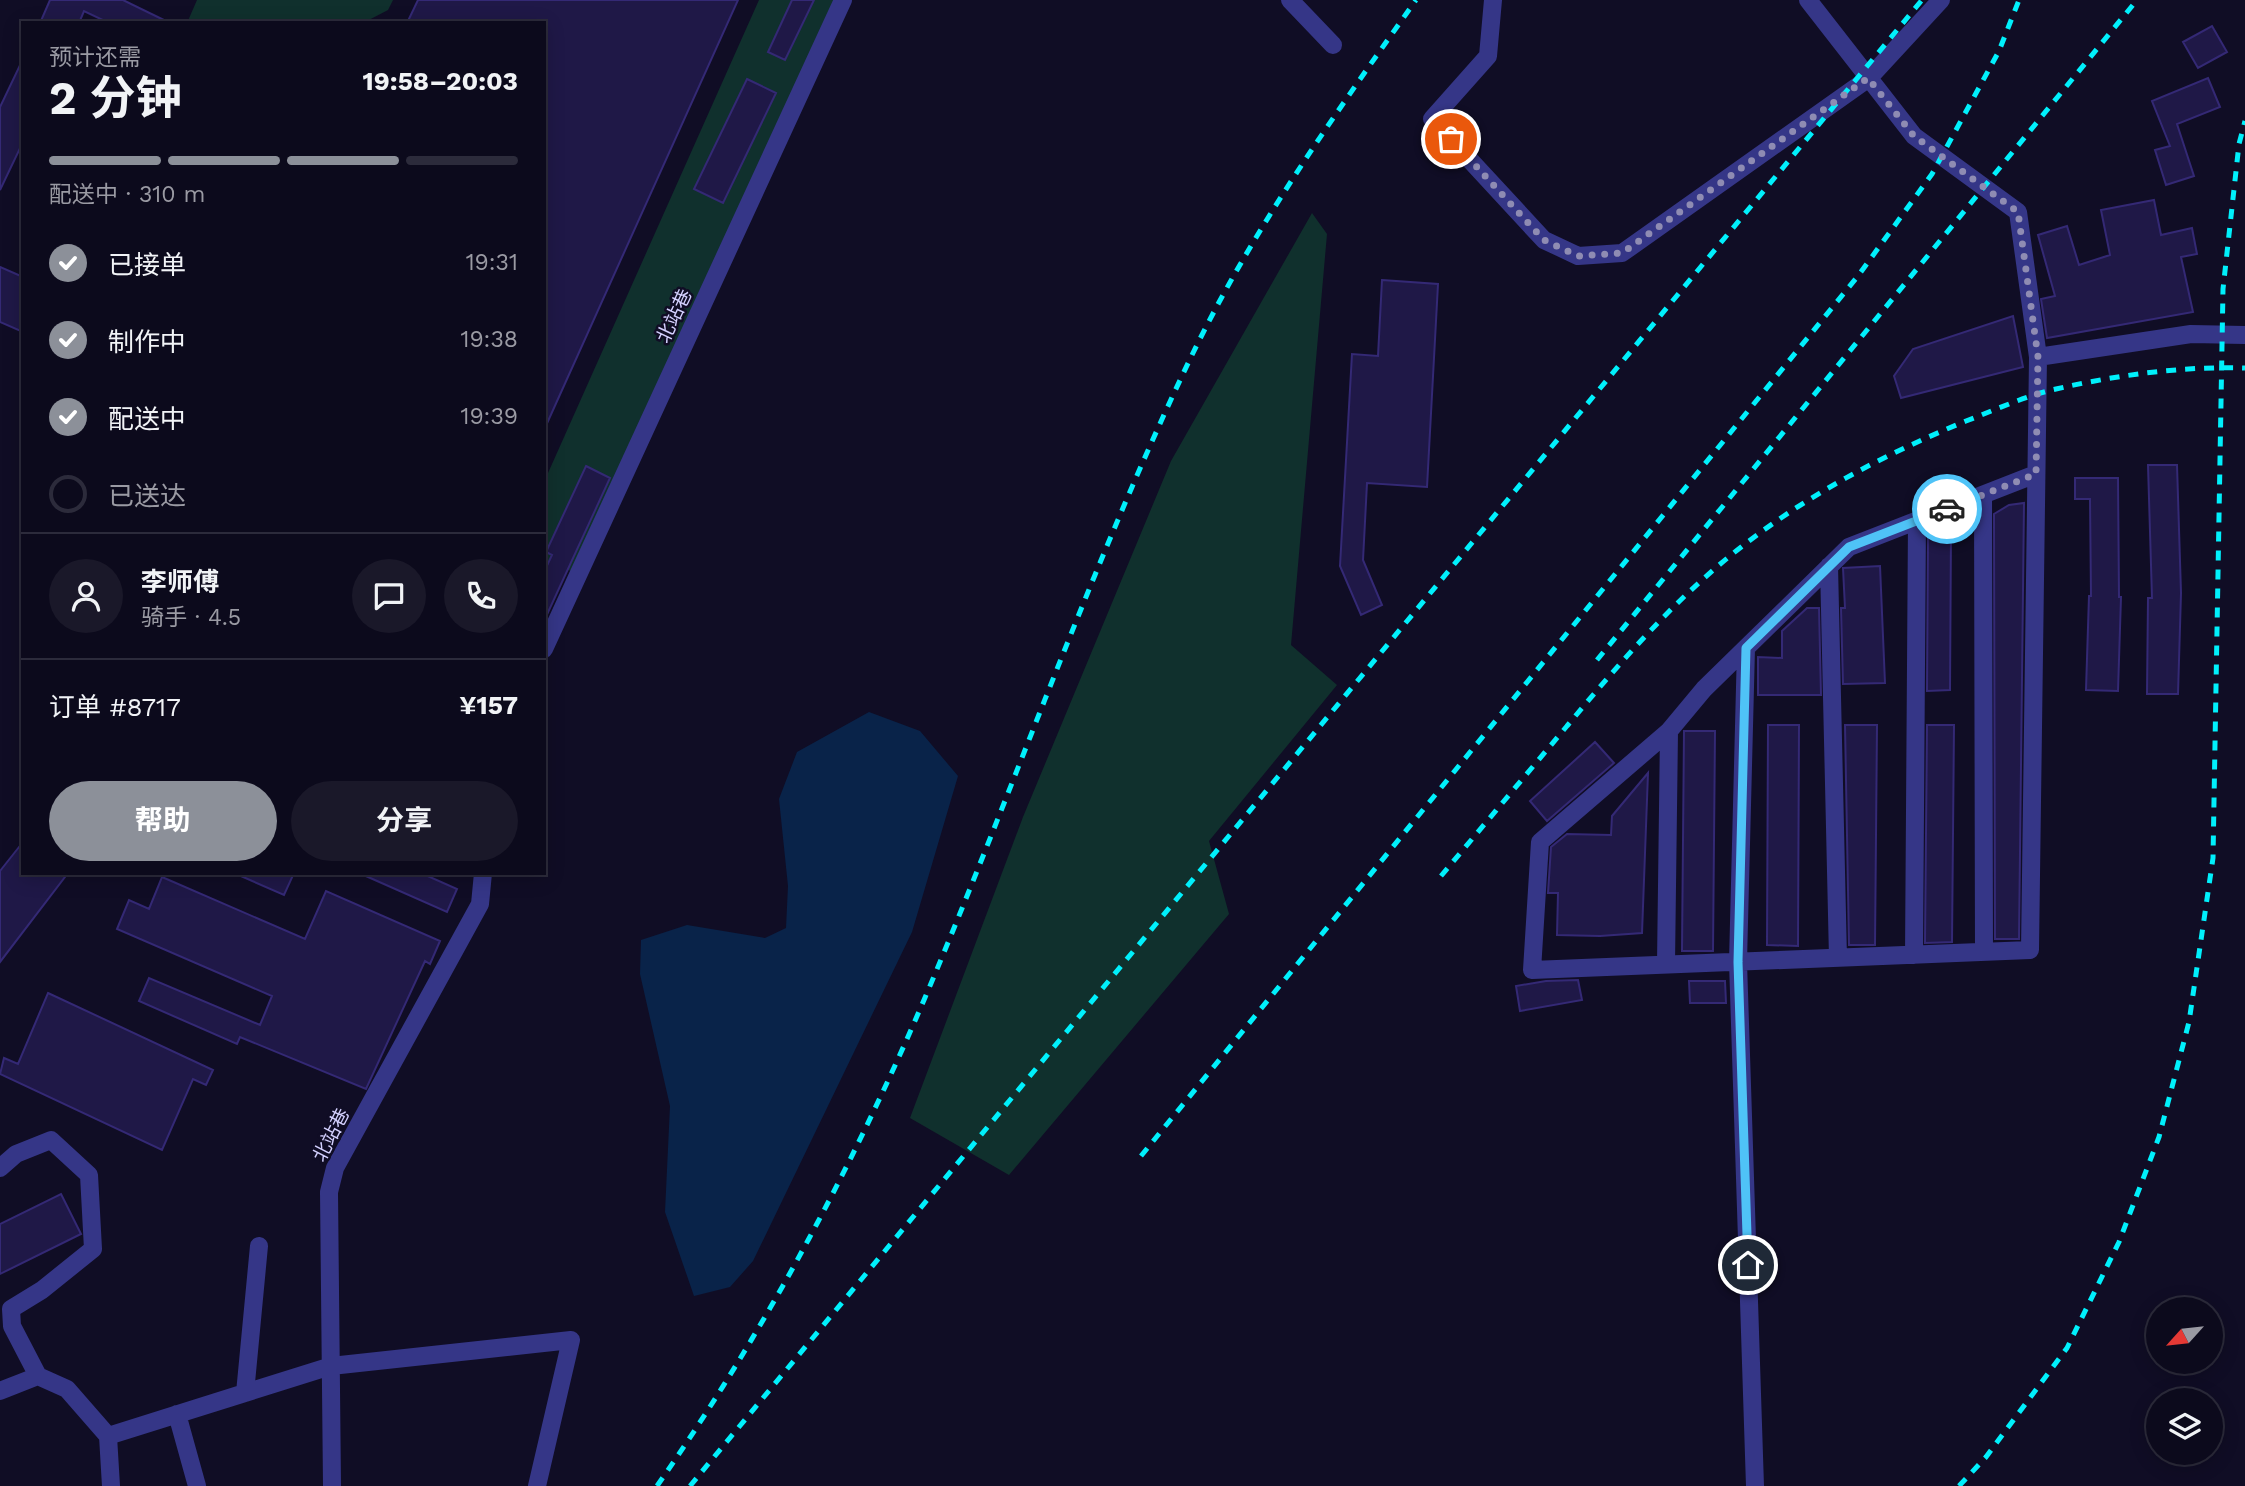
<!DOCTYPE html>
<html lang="zh">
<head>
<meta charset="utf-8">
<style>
  :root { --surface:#0c0a1c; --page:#1a1829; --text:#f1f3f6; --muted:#9a9aa3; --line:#2c2b3b; --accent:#8c9099 }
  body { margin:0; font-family:"Work Sans","Noto Sans SC",sans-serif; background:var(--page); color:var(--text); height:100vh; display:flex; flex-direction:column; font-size:26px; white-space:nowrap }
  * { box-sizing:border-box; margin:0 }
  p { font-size:23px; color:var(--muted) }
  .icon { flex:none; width:38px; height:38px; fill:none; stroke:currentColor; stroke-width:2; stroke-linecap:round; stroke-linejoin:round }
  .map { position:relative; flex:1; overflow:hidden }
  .panel { position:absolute; left:21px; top:21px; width:525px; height:854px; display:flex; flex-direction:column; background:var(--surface); border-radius:0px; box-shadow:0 4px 18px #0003,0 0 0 2px var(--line) }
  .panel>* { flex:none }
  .needle { width:46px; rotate:243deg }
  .controls { position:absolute; left:2146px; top:1297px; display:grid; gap:14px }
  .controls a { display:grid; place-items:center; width:77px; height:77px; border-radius:50%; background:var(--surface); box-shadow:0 4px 18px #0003,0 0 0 2px var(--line); font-size:35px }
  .pin { position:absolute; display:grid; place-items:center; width:60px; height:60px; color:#fff; margin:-30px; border:4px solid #fff; border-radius:50%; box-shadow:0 2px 7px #0007 }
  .courier { position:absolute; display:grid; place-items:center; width:70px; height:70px; margin:-35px; border:5px solid #4fc3f7; border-radius:50%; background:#fff; color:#222; box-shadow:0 2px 9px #0007 }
  .overview em { font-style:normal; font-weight:700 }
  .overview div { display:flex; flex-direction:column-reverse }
  .overview { display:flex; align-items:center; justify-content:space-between; height:119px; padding:0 28px }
  h1 { font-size:46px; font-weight:700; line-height:52px }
  .bar { display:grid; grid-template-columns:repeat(4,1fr); gap:10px 7px; align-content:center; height:84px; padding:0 28px }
  .bar i { height:9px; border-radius:5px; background:var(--line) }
  .bar .selected { background:var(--accent) }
  .bar p { grid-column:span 4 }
  .line { display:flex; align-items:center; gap:18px; padding:0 28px; border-top:2px solid var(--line) }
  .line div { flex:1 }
  .round { display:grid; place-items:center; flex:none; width:74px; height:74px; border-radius:37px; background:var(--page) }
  ol { padding:0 28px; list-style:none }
  li { display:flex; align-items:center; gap:21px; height:77px }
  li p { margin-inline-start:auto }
  li .icon { padding:7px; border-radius:50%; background:var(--accent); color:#fff; stroke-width:4 }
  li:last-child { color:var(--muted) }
  li i { width:38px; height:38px; border:4px solid var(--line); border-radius:50% }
  .action { display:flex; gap:14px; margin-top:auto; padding:14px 28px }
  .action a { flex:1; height:80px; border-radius:42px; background:var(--accent); color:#fff; font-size:28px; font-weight:700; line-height:80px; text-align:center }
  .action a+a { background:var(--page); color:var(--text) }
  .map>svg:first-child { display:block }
  .green { fill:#10302d }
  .water { fill:#092349 }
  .building { fill:#1f1847; stroke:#342975; stroke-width:2 }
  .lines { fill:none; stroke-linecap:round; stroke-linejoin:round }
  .minor { stroke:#353687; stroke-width:18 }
  .rail { stroke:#00f0fc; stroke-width:5; stroke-dasharray:10 9; stroke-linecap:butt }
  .done { stroke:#8f8cb3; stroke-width:7; stroke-dasharray:0 12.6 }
  .route { stroke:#4fc3f7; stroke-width:9 }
  .labels { text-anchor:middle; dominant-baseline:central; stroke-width:5; stroke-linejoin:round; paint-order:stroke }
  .street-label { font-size:19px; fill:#d4d1ff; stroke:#100d25 }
</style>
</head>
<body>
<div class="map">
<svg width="2245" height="1486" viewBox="0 0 2245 1486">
  <rect width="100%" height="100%" fill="#100d25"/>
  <path class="green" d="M 197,0 L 393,0 L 388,10 L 363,23 L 187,23 Z
    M 759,0 L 843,0 L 579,574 L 544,561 L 544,482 Z
    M 1312,213 L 1327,234 L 1291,645 L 1337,685 L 1209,841 L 1229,914 L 1009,1175 L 910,1118 L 1023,817 L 1171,461 Z"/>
  <path class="water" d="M 869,712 L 920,731 L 958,776 L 912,932 L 753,1261 L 730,1287 L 694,1296 L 665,1212 L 670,1106 L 640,974 L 641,940 L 687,925 L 765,938 L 786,928 L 788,886 L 779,799 L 797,752 Z"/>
  <path class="building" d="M 50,0 L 123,0 L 170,23 L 109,23 L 84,11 L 79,23 L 40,23 Z
    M 418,0 L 738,0 L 544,430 L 544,23 L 407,23 Z
    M 792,0 L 814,0 L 785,60 L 768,52 Z
    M 2212,26 L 2227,52 L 2198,68 L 2183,42 Z
    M 23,59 L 23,142 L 0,190 L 0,107 Z
    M 2208,78 L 2220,107 L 2177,124 L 2194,176 L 2166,185 L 2155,150 L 2170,146 L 2152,101 Z
    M 747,79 L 776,93 L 723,203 L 694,189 Z
    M 2154,200 L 2161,235 L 2192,228 L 2197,254 L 2181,257 L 2193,312 L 2047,338 L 2041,299 L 2055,296 L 2038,235 L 2067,226 L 2079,265 L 2110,255 L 2101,210 Z
    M 0,267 L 23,277 L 23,332 L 0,322 Z
    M 1382,280 L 1438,284 L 1427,487 L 1367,483 L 1363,560 L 1382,605 L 1361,615 L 1340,566 L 1352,354 L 1378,356 Z
    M 2013,316 L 2023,367 L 1901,398 L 1894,376 L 1913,349 Z
    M 2148,465 L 2177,465 L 2181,593 L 2178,694 L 2147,694 L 2148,598 L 2152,598 Z
    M 586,466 L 610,478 L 544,621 L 544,572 L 552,555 L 546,552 Z
    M 2075,478 L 2118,478 L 2119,597 L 2121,597 L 2118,691 L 2086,690 L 2089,596 L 2091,596 L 2090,499 L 2075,499 Z
    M 2024,503 L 2019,939 L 1995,939 L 1994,514 L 2009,505 Z
    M 1951,529 L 1950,690 L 1927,691 L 1928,538 Z
    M 1880,566 L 1885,683 L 1843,684 L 1841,608 L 1845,608 L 1843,568 Z
    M 1807,608 L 1819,608 L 1821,695 L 1758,695 L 1758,657 L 1782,658 L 1782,631 Z
    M 1768,725 L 1799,725 L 1798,946 L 1767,945 Z
    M 1845,725 L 1877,725 L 1875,945 L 1849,945 Z
    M 1927,725 L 1954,725 L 1952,942 L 1925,943 Z
    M 1684,731 L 1715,731 L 1713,951 L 1682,951 Z
    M 1595,742 L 1614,763 L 1547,821 L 1530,801 Z
    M 1648,773 L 1642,933 L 1600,936 L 1557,935 L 1558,893 L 1548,893 L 1551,847 L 1567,834 L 1611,835 L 1612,816 Z
    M 23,842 L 23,873 L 68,873 L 0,962 L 0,871 Z
    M 234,873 L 294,873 L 284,895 Z
    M 359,873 L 421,873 L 457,889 L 447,912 Z
    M 162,877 L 305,939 L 326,891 L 440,941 L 430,964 L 425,961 L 366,1089 L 240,1037 L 237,1044 L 139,1001 L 149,978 L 260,1025 L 272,996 L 117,929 L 129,900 L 149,909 Z
    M 1578,980 L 1582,1000 L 1520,1011 L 1516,986 L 1546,981 Z
    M 1689,981 L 1725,981 L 1726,1003 L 1690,1003 Z
    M 48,993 L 213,1070 L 206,1085 L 193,1079 L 162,1150 L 0,1074 L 4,1058 L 18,1064 Z
    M 61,1194 L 81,1234 L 0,1274 L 0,1224 Z"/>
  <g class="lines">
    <path class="minor" d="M 1290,0 L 1333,45
      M 1493,0 L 1488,56 L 1432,119 L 1544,240 L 1578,256 L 1622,253 L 1869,78 L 1941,0
      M 1808,0 L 1914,136 L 2018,212 L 2038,357 L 2191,334 L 2245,335
      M 2036,474 L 1849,547 L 1704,689 L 1669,731 L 1540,842 L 1532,970 L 2030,950 L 2038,357
      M 1983,495 L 1984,952
      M 1829,566 L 1838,958
      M 1746,648 L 1738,962 L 1755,1486
      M 544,649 L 843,0
      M 1914,955 L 1917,520
      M 1666,964 L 1669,731
      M 0,1168 L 16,1154 L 51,1140 L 89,1175 L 93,1249 L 42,1290 L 11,1309 L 12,1326 L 38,1376
      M 0,1391 L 38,1376 L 67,1389 L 108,1436
      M 245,1393 L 259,1246
      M 177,1414 L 197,1486
      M 111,1486 L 108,1436 L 331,1366 L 571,1340 L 537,1486
      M 332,1486 L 329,1192 L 335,1168 L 480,904 L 483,873"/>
    <path class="rail" d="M 1597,660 L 2137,0
      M 1441,876 C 1483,826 1525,776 1567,726 C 1622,660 1680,593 1749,541 C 1816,490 1888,453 1966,421 C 1995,410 2025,396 2056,389 C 2117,375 2183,366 2245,368
      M 1141,1156 L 1858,276 L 1932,174 L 1999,51 L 2019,0
      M 657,1486 C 763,1334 851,1170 924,1000 C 1015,786 1091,565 1192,355 C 1253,229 1335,114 1416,0
      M 690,1486 L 1922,0
      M 1959,1486 L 1986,1457 L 2067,1348 L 2119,1242 L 2159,1137 L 2189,1022 L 2213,858 L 2223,289 L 2239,144 L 2245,121"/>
  </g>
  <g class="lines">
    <path class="done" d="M 1451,139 L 1544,240 L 1578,256 L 1622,253 L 1868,78 L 1914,136 L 2018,212 L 2038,357 L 2036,474 L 1947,509"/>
    <path class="route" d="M 1748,1265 L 1738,962 L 1746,648 L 1849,547 L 1947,509"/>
  </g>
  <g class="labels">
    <g class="street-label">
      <text transform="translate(674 316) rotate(-65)">北站巷</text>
      <text transform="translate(331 1135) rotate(-63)">北站巷</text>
    </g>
  </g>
</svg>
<div class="controls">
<a><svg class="needle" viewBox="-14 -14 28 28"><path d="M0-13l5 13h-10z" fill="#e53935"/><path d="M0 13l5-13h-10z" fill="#9a9aa3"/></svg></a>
<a><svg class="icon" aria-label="layers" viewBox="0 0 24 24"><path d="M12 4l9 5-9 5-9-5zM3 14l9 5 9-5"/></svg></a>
</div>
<div class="pin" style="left:1451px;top:139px;background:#ea580c"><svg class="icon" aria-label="bag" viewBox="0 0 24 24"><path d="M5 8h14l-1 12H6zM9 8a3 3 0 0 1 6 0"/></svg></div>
<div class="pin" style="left:1748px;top:1265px;background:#1f2937"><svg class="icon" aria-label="home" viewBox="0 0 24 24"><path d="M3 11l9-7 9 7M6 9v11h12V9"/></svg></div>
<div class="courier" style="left:1947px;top:509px"><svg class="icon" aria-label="car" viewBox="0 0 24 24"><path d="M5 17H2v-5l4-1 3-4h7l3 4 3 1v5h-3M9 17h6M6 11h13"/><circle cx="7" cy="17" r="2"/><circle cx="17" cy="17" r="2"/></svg></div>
<section class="panel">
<div class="overview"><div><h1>2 分钟</h1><p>预计还需</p></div><em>19:58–20:03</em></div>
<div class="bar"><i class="selected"></i><i class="selected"></i><i class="selected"></i><i></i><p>配送中 · 310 m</p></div>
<ol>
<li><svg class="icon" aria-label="check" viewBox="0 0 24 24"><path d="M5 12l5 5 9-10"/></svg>已接单<p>19:31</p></li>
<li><svg class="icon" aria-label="check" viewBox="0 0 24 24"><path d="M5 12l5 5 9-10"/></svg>制作中<p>19:38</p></li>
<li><svg class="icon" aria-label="check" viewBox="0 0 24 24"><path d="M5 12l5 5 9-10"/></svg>配送中<p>19:39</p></li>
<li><i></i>已送达</li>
</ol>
<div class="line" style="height:126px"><a class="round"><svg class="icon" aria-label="person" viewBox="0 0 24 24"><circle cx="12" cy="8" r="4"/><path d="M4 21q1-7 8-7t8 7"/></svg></a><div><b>李师傅</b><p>骑手 · 4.5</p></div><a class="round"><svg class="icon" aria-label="chat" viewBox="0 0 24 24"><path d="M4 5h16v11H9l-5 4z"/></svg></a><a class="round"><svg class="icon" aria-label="phone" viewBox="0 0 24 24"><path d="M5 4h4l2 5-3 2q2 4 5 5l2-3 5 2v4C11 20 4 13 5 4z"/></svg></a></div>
<div class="line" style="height:91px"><div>订单 #8717</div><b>¥157</b></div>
<div class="action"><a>帮助</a><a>分享</a></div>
</section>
</div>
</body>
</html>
